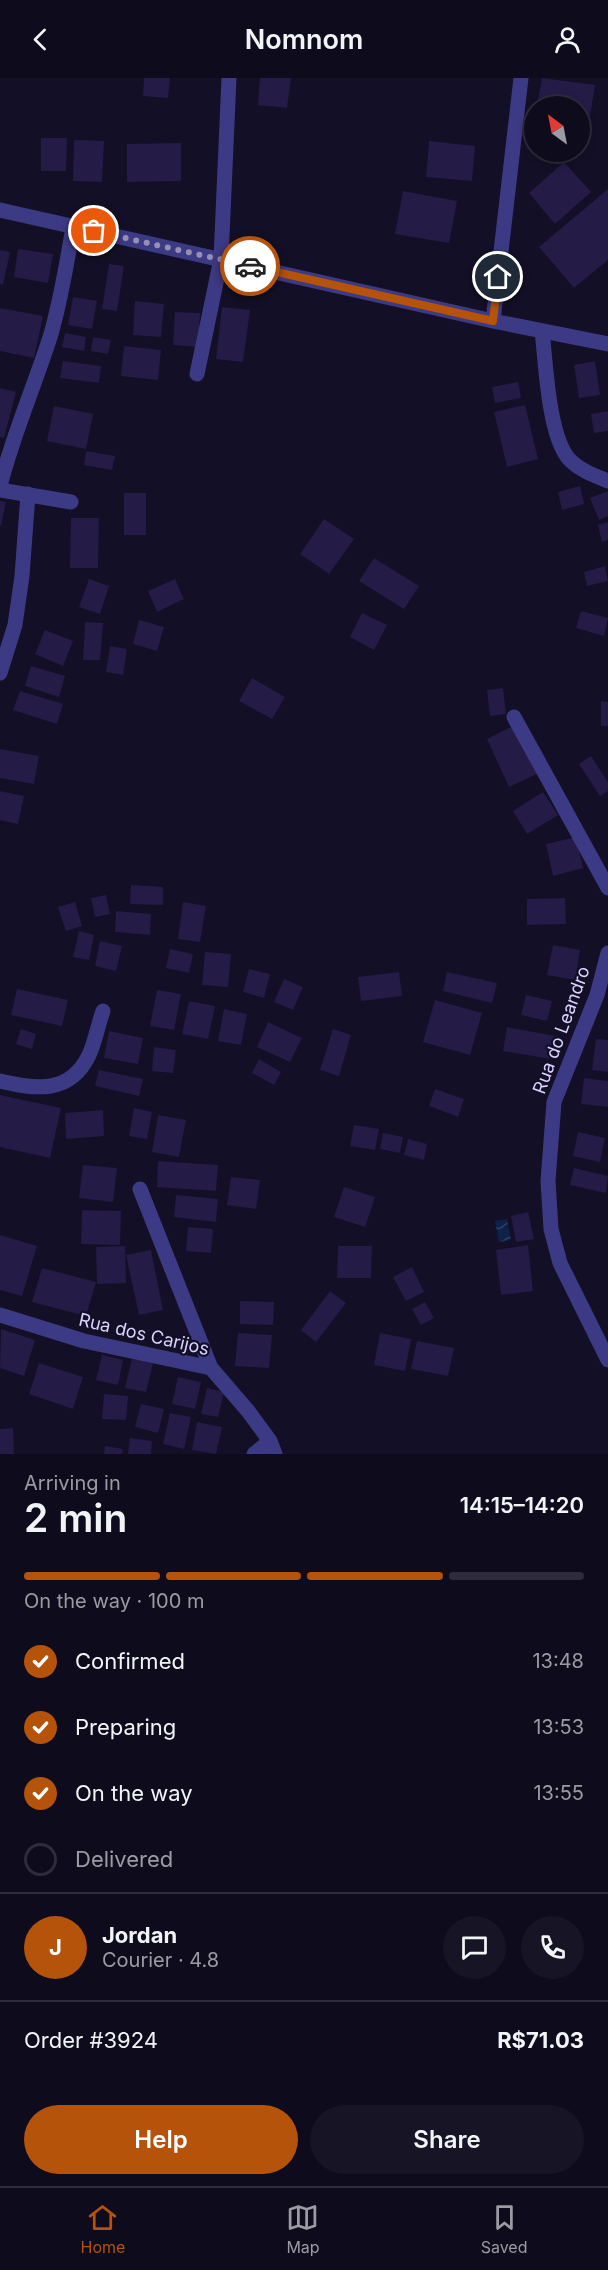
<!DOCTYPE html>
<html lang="en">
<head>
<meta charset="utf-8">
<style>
  :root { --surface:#0e0b1c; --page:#171425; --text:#f1f3f6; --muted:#9b9ba3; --line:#2e2b3b; --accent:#b45309 }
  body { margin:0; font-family:Inter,sans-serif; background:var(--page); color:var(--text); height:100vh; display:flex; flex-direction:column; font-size:22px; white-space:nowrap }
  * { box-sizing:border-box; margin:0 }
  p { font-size:20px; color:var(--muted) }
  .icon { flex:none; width:33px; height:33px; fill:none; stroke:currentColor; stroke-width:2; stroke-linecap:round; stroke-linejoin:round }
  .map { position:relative; height:1376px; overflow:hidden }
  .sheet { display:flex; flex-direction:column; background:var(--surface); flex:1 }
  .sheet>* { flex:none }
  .needle { width:39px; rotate:328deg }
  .tools { position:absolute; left:524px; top:18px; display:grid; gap:12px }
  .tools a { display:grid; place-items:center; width:66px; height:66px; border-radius:50%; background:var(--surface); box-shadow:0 3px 9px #0003,0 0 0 2px var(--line); font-size:30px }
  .pin { position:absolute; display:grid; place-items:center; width:51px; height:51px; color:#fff; margin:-26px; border:3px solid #fff; border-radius:50%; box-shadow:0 2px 6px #0007 }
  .courier { position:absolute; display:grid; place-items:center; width:60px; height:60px; margin:-30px; border:4px solid #b45309; border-radius:50%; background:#fff; color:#222; box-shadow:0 2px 8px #0007 }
  .summary em { font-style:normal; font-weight:600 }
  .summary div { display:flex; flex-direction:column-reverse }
  .summary { display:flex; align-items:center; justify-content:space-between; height:102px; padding:0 24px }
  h1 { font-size:39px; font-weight:600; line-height:45px }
  .bar { display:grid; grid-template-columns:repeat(4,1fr); gap:9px 6px; align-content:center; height:72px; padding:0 24px }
  .bar i { height:8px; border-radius:4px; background:var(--line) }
  .bar .selected { background:var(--accent) }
  .bar p { grid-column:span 4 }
  .line { display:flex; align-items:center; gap:15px; padding:0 24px; border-top:2px solid var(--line) }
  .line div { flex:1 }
  .round { display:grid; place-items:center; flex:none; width:63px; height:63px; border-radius:32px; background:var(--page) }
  ol { padding:0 24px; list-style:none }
  li { display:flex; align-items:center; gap:18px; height:66px }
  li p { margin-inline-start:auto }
  li .icon { padding:6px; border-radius:50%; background:var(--accent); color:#fff; stroke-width:4 }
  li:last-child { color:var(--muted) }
  li i { width:33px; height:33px; border:3px solid var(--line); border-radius:50% }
  .cta { display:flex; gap:12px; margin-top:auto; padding:12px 24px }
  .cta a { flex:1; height:69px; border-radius:36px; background:var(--accent); color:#fff; font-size:24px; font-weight:600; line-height:69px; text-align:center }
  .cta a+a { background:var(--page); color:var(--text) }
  header { display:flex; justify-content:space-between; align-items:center; height:78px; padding:0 24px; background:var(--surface); font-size:27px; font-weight:600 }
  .tabs { display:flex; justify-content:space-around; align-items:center; height:84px; border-top:2px solid var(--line); background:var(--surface); font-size:16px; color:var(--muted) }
  .tabs a { display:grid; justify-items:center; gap:3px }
  .tabs .selected { color:var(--accent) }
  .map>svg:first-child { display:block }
  .water { fill:url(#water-waves) }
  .building { fill:#241b47 }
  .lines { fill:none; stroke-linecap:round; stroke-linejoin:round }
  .minor { stroke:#3d3a85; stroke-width:15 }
  .done { stroke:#948fb3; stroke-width:6; stroke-dasharray:0 10.8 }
  .route { stroke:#b45309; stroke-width:8 }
  .labels { text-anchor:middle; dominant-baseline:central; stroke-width:4.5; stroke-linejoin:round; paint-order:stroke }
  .street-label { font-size:18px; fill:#d9d4ff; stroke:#130f26 }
</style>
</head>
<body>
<header><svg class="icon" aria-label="back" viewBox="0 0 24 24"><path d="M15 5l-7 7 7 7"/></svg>Nomnom<svg class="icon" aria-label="person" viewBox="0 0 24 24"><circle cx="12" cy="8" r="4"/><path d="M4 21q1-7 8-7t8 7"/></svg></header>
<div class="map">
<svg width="608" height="1376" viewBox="0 0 608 1376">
  <defs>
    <pattern id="water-waves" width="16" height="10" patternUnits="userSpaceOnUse" patternTransform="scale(1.5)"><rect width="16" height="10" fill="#0c2248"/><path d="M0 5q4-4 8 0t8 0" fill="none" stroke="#2f4163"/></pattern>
  </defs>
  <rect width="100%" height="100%" fill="#130f26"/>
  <path class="water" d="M 507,1141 L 511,1162 L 499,1164 L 495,1143 Z"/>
  <path class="building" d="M 144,0 L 170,0 L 168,20 L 143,18 Z
    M 260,0 L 291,0 L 287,30 L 258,27 Z
    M 542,0 L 595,7 L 590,38 L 579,36 L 579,28 L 537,28 Z
    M 41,60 L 67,60 L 66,93 L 41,93 Z
    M 74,62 L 104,63 L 102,104 L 73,103 Z
    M 429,63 L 475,68 L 472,103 L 426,99 Z
    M 181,65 L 181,103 L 127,104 L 127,66 Z
    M 564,84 L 591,114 L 555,146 L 529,115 Z
    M 608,111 L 608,182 L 574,210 L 539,169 Z
    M 403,113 L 457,123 L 449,165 L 395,156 Z
    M 18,171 L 53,176 L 48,205 L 14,199 Z
    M 0,172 L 10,174 L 3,207 L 0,206 Z
    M 109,186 L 124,188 L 117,233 L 102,231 Z
    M 73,219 L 97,223 L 92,251 L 68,247 Z
    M 135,223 L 164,226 L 161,259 L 133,257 Z
    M 222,229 L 250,232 L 243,284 L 216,281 Z
    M 0,230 L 43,238 L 34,280 L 0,273 Z
    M 175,234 L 200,235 L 198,269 L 173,267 Z
    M 65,255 L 86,259 L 84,273 L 62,269 Z
    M 93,259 L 111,262 L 108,276 L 91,273 Z
    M 124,268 L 161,272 L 158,302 L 121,298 Z
    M 63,283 L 101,288 L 99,305 L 60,300 Z
    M 595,283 L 600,317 L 579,320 L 574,287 Z
    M 518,304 L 521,320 L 495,325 L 492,309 Z
    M 0,310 L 16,314 L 4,360 L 0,359 Z
    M 525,327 L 538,381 L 507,389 L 494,334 Z
    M 54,328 L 93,336 L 86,371 L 47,363 Z
    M 608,333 L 608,353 L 594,355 L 591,336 Z
    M 86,373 L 115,378 L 112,392 L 84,387 Z
    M 580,408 L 584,426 L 562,432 L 558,414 Z
    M 608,413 L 608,438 L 599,442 L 590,420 Z
    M 124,415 L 146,415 L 146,457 L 124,457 Z
    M 0,423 L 6,424 L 1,448 L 0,447 Z
    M 71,440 L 99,440 L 98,490 L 70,490 Z
    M 324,441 L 354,461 L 329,496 L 300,476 Z
    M 608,444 L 608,462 L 602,464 L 598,447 Z
    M 374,480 L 419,508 L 404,531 L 359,503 Z
    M 605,488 L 608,503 L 587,508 L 584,494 Z
    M 89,501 L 109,508 L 100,536 L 79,529 Z
    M 175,501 L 184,521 L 157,534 L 148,513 Z
    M 581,533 L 608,540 L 604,558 L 576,550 Z
    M 362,535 L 387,547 L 374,572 L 350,559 Z
    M 139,542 L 164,549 L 157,573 L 133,566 Z
    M 85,544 L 103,545 L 100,582 L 83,582 Z
    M 45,552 L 73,563 L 63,588 L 35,576 Z
    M 110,568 L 127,571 L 123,597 L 106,594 Z
    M 31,588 L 65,598 L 59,619 L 25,608 Z
    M 252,600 L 285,619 L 272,641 L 239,623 Z
    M 503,610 L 506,636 L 490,638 L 487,612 Z
    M 20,613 L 63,626 L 57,646 L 13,632 Z
    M 601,623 L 608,624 L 608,648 L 601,648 Z
    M 515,647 L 539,695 L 509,709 L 487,661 Z
    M 0,671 L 39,678 L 34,706 L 0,700 Z
    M 591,678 L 608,704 L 608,713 L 600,718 L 579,686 Z
    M 0,713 L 24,718 L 18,746 L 0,742 Z
    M 543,714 L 558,737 L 527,756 L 513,733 Z
    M 576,759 L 583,790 L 553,798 L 546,766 Z
    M 131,807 L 163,809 L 163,827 L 130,826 Z
    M 106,817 L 110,836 L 95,839 L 91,820 Z
    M 565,820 L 566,846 L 527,847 L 527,821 Z
    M 75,824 L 82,848 L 66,853 L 58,829 Z
    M 183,824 L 206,828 L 200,864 L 178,861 Z
    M 116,833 L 151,836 L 150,857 L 115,854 Z
    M 79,853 L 94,857 L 89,882 L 73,879 Z
    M 100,863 L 122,868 L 116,893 L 95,888 Z
    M 553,867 L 580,872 L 575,902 L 547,897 Z
    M 170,871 L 193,876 L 189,895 L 166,890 Z
    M 205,874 L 231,876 L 228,909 L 202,907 Z
    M 249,891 L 270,896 L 264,920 L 243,914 Z
    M 399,894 L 402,918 L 361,923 L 358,899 Z
    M 447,894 L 497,905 L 492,925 L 443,913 Z
    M 284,901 L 303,909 L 293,932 L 274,924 Z
    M 17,911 L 68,922 L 62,948 L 11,937 Z
    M 157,912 L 181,916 L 174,952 L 150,948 Z
    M 526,917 L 552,923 L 547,943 L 521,937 Z
    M 435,922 L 482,935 L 470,977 L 423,964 Z
    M 189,923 L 215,928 L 208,961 L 182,956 Z
    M 224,931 L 247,936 L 241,967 L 218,963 Z
    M 268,944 L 302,960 L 290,984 L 257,969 Z
    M 507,949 L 555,958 L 551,981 L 503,973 Z
    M 21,951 L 36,956 L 32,971 L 16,966 Z
    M 333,951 L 351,957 L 339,998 L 320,992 Z
    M 109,953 L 143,960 L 138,986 L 104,980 Z
    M 596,961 L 608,962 L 608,994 L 592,992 Z
    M 154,969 L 176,972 L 173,995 L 152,993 Z
    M 259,981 L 281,994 L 274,1007 L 252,995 Z
    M 99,992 L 143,1001 L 139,1018 L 95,1008 Z
    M 584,1000 L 608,1003 L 608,1029 L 581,1026 Z
    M 435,1011 L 464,1021 L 458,1039 L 429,1028 Z
    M 0,1017 L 61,1030 L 50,1080 L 0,1069 Z
    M 134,1030 L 152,1034 L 147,1061 L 129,1058 Z
    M 103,1032 L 104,1058 L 66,1061 L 65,1035 Z
    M 158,1037 L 186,1042 L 179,1079 L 152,1074 Z
    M 354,1047 L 379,1051 L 375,1072 L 350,1068 Z
    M 578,1054 L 605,1060 L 600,1084 L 573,1078 Z
    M 383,1055 L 403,1059 L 400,1075 L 380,1071 Z
    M 408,1061 L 427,1066 L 424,1082 L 404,1077 Z
    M 158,1083 L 218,1087 L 216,1113 L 157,1109 Z
    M 83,1087 L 117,1090 L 113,1124 L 79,1120 Z
    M 574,1090 L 608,1098 L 606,1115 L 570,1107 Z
    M 231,1099 L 260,1102 L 256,1131 L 227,1127 Z
    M 344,1109 L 375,1119 L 365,1149 L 334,1139 Z
    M 176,1117 L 218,1121 L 216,1144 L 174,1139 Z
    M 82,1132 L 121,1133 L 120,1167 L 81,1166 Z
    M 528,1134 L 534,1161 L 516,1164 L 511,1138 Z
    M 188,1149 L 213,1151 L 211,1175 L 186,1173 Z
    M 0,1157 L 37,1168 L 22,1218 L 0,1212 Z
    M 528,1167 L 533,1213 L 501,1217 L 496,1172 Z
    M 125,1168 L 126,1205 L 97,1206 L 96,1169 Z
    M 338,1168 L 372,1168 L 371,1200 L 337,1200 Z
    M 151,1172 L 163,1232 L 139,1237 L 126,1177 Z
    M 412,1189 L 424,1214 L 406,1223 L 393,1199 Z
    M 42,1190 L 96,1204 L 86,1238 L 32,1224 Z
    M 330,1213 L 346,1225 L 316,1264 L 301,1252 Z
    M 240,1223 L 274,1224 L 273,1247 L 240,1246 Z
    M 425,1224 L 434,1240 L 421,1247 L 412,1231 Z
    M 1,1251 L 35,1262 L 24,1298 L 0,1290 Z
    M 238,1255 L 272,1257 L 269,1290 L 235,1288 Z
    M 380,1255 L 411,1261 L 405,1293 L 374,1287 Z
    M 417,1263 L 454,1270 L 448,1298 L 411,1291 Z
    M 102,1277 L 123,1282 L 118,1307 L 96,1302 Z
    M 132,1281 L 153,1285 L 146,1314 L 125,1310 Z
    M 39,1285 L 83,1299 L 73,1331 L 29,1316 Z
    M 178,1299 L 201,1304 L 195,1331 L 172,1326 Z
    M 207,1310 L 224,1314 L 218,1339 L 201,1336 Z
    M 104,1316 L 128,1318 L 126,1342 L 102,1341 Z
    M 141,1326 L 164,1331 L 158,1355 L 135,1349 Z
    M 170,1335 L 191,1339 L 184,1371 L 163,1366 Z
    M 197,1344 L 222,1349 L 216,1376 L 192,1372 Z
    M 13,1350 L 14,1376 L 0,1376 L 0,1351 Z
    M 130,1360 L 152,1363 L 151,1376 L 128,1376 Z
    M 105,1368 L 123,1371 L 122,1376 L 104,1376 Z"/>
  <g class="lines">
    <path class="minor" d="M 0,132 L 493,243 L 608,266
      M 493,243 L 521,0
      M 542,253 C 546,286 548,354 568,380 C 579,392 593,397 608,403
      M 197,296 L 221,181 L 229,0
      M 0,408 C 13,356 35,307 51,256 C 61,221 67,185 73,149
      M 0,412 L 71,424
      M 0,595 L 15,547 L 22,498 L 28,416
      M 514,639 L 608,810
      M 608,875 L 597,917 L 554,1024 L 548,1103 L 551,1151 L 560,1185 L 608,1282
      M 0,1003 C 35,1011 70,1017 89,977 C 95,964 98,947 103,933
      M 140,1111 L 211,1290
      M 0,1237 L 84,1263 L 211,1290 L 248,1333 L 270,1363 L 275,1376
      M 254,1376 L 270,1363"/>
  </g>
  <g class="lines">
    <path class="done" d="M 94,153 L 250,188"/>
    <path class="route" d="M 250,188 L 493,243 L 498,199"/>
  </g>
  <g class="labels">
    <g class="street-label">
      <text transform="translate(561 952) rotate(-70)">Rua do Leandro</text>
      <text transform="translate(144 1256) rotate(13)">Rua dos Carijos</text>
    </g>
  </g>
</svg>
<div class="tools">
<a><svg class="needle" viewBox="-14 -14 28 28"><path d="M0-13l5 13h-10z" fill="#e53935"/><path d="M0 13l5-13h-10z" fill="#9b9ba3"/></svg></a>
</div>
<div class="pin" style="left:94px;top:153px;background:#ea580c"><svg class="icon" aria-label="bag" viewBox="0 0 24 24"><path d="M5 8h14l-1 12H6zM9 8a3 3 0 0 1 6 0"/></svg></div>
<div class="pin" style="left:498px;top:199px;background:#1f2937"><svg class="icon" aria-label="home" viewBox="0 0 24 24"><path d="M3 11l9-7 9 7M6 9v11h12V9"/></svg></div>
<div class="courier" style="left:250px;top:188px"><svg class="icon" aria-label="car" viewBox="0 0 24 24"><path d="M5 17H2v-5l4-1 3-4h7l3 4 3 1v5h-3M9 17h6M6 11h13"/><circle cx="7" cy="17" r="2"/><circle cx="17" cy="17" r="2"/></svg></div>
</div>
<section class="sheet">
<div class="summary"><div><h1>2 min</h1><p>Arriving in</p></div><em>14:15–14:20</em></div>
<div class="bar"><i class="selected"></i><i class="selected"></i><i class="selected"></i><i></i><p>On the way · 100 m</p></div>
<ol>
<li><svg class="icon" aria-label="check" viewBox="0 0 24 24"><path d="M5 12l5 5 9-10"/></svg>Confirmed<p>13:48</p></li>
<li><svg class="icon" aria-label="check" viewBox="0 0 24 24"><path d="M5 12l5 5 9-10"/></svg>Preparing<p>13:53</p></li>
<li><svg class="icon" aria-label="check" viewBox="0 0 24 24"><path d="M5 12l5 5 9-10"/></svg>On the way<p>13:55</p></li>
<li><i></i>Delivered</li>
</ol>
<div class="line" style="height:108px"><b class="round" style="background:var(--accent);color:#fff">J</b><div><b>Jordan</b><p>Courier · 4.8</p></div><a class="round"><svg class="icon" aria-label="chat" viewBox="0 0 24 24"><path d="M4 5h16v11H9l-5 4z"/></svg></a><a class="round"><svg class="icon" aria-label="phone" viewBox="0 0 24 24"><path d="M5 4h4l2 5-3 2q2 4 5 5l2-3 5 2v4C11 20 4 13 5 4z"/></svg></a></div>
<div class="line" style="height:78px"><div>Order #3924</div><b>R$71.03</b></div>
<div class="cta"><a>Help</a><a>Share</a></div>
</section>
<nav class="tabs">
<a class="selected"><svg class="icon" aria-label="home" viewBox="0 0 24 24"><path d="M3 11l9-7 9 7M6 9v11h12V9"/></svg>Home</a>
<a><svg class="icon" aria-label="map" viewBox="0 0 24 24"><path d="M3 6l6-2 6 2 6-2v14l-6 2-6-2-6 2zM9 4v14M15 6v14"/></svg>Map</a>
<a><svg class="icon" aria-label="saved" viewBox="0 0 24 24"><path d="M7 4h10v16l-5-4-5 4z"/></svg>Saved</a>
</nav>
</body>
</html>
